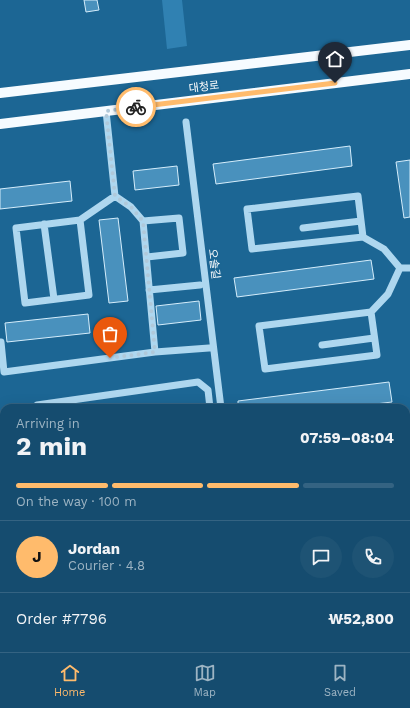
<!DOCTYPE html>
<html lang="en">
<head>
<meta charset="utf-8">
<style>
  :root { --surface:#154c6f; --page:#1e5374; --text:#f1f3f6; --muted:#9db4c3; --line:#346382; --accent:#ffbb6c }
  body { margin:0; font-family:"Work Sans","Noto Sans KR",sans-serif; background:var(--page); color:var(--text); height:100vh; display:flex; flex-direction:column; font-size:15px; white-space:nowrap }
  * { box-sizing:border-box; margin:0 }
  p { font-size:13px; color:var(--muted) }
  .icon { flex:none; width:22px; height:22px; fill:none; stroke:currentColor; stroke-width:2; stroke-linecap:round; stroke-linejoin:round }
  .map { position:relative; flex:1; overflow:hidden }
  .side { position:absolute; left:0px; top:404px; width:410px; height:248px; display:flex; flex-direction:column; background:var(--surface); border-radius:12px 12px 0 0; box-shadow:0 4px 16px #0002,0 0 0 1px var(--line) }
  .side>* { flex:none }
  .pin { position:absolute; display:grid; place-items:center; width:34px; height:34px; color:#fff; margin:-41px -17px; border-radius:50% 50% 50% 0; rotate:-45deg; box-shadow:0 0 4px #0007 }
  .pin .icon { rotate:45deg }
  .courier { position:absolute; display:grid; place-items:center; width:40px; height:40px; margin:-20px; border:3px solid #ffbb6c; border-radius:50%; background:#fff; color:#222; box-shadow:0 1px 5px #0007 }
  .head em { font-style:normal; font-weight:700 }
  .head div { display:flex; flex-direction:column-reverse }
  .head { display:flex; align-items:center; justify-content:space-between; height:68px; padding:0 16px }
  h1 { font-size:26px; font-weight:700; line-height:30px }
  .bar { display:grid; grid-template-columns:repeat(4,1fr); gap:6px 4px; align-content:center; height:48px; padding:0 16px }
  .bar i { height:5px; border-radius:3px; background:var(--line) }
  .bar .selected { background:var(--accent) }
  .bar p { grid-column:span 4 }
  .line { display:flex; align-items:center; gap:10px; padding:0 16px; border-top:1px solid var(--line) }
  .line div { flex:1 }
  .round { display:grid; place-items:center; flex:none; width:42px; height:42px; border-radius:21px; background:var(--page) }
  .menu { display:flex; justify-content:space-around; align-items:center; height:56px; border-top:1px solid var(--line); background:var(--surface); font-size:11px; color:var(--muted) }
  .menu a { display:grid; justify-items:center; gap:2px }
  .menu .selected { color:var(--accent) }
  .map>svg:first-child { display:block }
  .green { fill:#3081b2 }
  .building { fill:#4991bd; stroke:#d5edfb }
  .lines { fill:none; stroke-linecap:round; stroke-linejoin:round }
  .minor { stroke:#aed7ef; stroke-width:7 }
  .major { stroke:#f6fbff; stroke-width:10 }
  .done { stroke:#b0c9da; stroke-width:4; stroke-dasharray:0 7.2 }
  .route { stroke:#ffbb6c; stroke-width:5 }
  .labels { text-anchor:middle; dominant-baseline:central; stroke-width:3.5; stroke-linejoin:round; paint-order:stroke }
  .street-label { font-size:11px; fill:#fff; stroke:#1c6694 }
</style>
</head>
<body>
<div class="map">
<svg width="410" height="652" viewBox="0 0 410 652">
  <rect width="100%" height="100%" fill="#1c6694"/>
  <path class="green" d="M 162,0 L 182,0 L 187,46 L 167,49 Z
    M 0,411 L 4,423 L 4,647 L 0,636 Z
    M 4,648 L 80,648 L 81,652 L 6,652 Z"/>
  <path class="building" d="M 84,0 L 97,0 L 99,10 L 86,12 Z
    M 350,146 L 352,166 L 216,184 L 213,164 Z
    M 410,160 L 410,217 L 404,218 L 396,162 Z
    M 177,166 L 179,185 L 135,190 L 133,171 Z
    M 70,181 L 72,201 L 0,209 L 0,189 Z
    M 118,218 L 128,301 L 109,303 L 99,220 Z
    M 371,260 L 374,279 L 237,297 L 234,278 Z
    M 199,301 L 201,320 L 158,325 L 156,306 Z
    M 88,314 L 90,333 L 7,342 L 5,323 Z
    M 389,382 L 392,402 L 342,408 L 238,408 L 238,401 Z"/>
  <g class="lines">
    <path class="minor" d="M 186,122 L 221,408
      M 80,220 L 89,295 L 25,303 L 16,228 L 80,220 L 115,196 L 106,111
      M 143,221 L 179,218 L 183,253 L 147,257
      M 44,224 L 54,299
      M 303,228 L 361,221
      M 363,237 L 358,196 L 247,209 L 252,249 L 363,237 L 384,249 L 400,268 L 410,268
      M 149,290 L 200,285
      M 371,312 L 377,355 L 265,369 L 259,326 L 371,312 L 388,294 L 400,268
      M 1,342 L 4,372 L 155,352 L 143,221 L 131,207 L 115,196
      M 322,345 L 374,338
      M 155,352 L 209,348
      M 33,408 L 37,405 L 198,382 L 208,390 L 210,408
      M 406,429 L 410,428
      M 406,453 L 410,452
      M 406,483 L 410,482
      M 126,648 L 127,652
      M 189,648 L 189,652
      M 362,648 L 362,652
      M 244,652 L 247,648"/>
    <path class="major" d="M 0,93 L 410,45
      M 0,124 L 410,74"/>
  </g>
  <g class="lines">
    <path class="done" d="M 110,358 L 155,352 L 143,221 L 131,207 L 115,196 L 106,111 L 136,107"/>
    <path class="route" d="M 136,107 L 335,83"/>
  </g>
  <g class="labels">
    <g class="street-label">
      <text transform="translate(204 87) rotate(-7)">대청로</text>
      <text transform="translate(214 264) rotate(83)">오솔길</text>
    </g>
  </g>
</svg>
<div class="pin" style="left:110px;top:358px;background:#ea580c"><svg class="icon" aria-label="bag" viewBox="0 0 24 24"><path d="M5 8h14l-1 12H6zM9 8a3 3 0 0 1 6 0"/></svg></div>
<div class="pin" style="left:335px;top:83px;background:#1f2937"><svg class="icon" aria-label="home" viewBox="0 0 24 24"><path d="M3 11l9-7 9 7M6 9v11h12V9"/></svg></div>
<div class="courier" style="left:136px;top:107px"><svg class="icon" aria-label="bike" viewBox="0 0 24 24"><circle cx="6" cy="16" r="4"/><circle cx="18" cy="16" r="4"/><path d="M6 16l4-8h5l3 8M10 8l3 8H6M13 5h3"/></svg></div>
<section class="side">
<div class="head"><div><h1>2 min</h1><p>Arriving in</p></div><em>07:59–08:04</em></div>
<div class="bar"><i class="selected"></i><i class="selected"></i><i class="selected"></i><i></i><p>On the way · 100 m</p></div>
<div class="line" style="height:72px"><b class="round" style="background:var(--accent);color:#111">J</b><div><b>Jordan</b><p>Courier · 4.8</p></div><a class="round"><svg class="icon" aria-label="chat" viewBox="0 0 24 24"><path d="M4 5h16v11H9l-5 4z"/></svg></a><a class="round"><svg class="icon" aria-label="phone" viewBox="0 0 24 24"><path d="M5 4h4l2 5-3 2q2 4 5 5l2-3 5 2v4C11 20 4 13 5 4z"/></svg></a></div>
<div class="line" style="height:52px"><div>Order #7796</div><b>₩52,800</b></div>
</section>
</div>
<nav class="menu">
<a class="selected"><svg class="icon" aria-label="home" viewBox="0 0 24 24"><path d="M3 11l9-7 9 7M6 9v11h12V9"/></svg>Home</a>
<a><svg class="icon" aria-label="map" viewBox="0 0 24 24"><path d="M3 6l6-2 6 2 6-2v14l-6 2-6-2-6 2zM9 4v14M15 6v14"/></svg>Map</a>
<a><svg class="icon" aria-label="saved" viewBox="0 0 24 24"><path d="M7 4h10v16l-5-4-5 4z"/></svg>Saved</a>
</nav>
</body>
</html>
